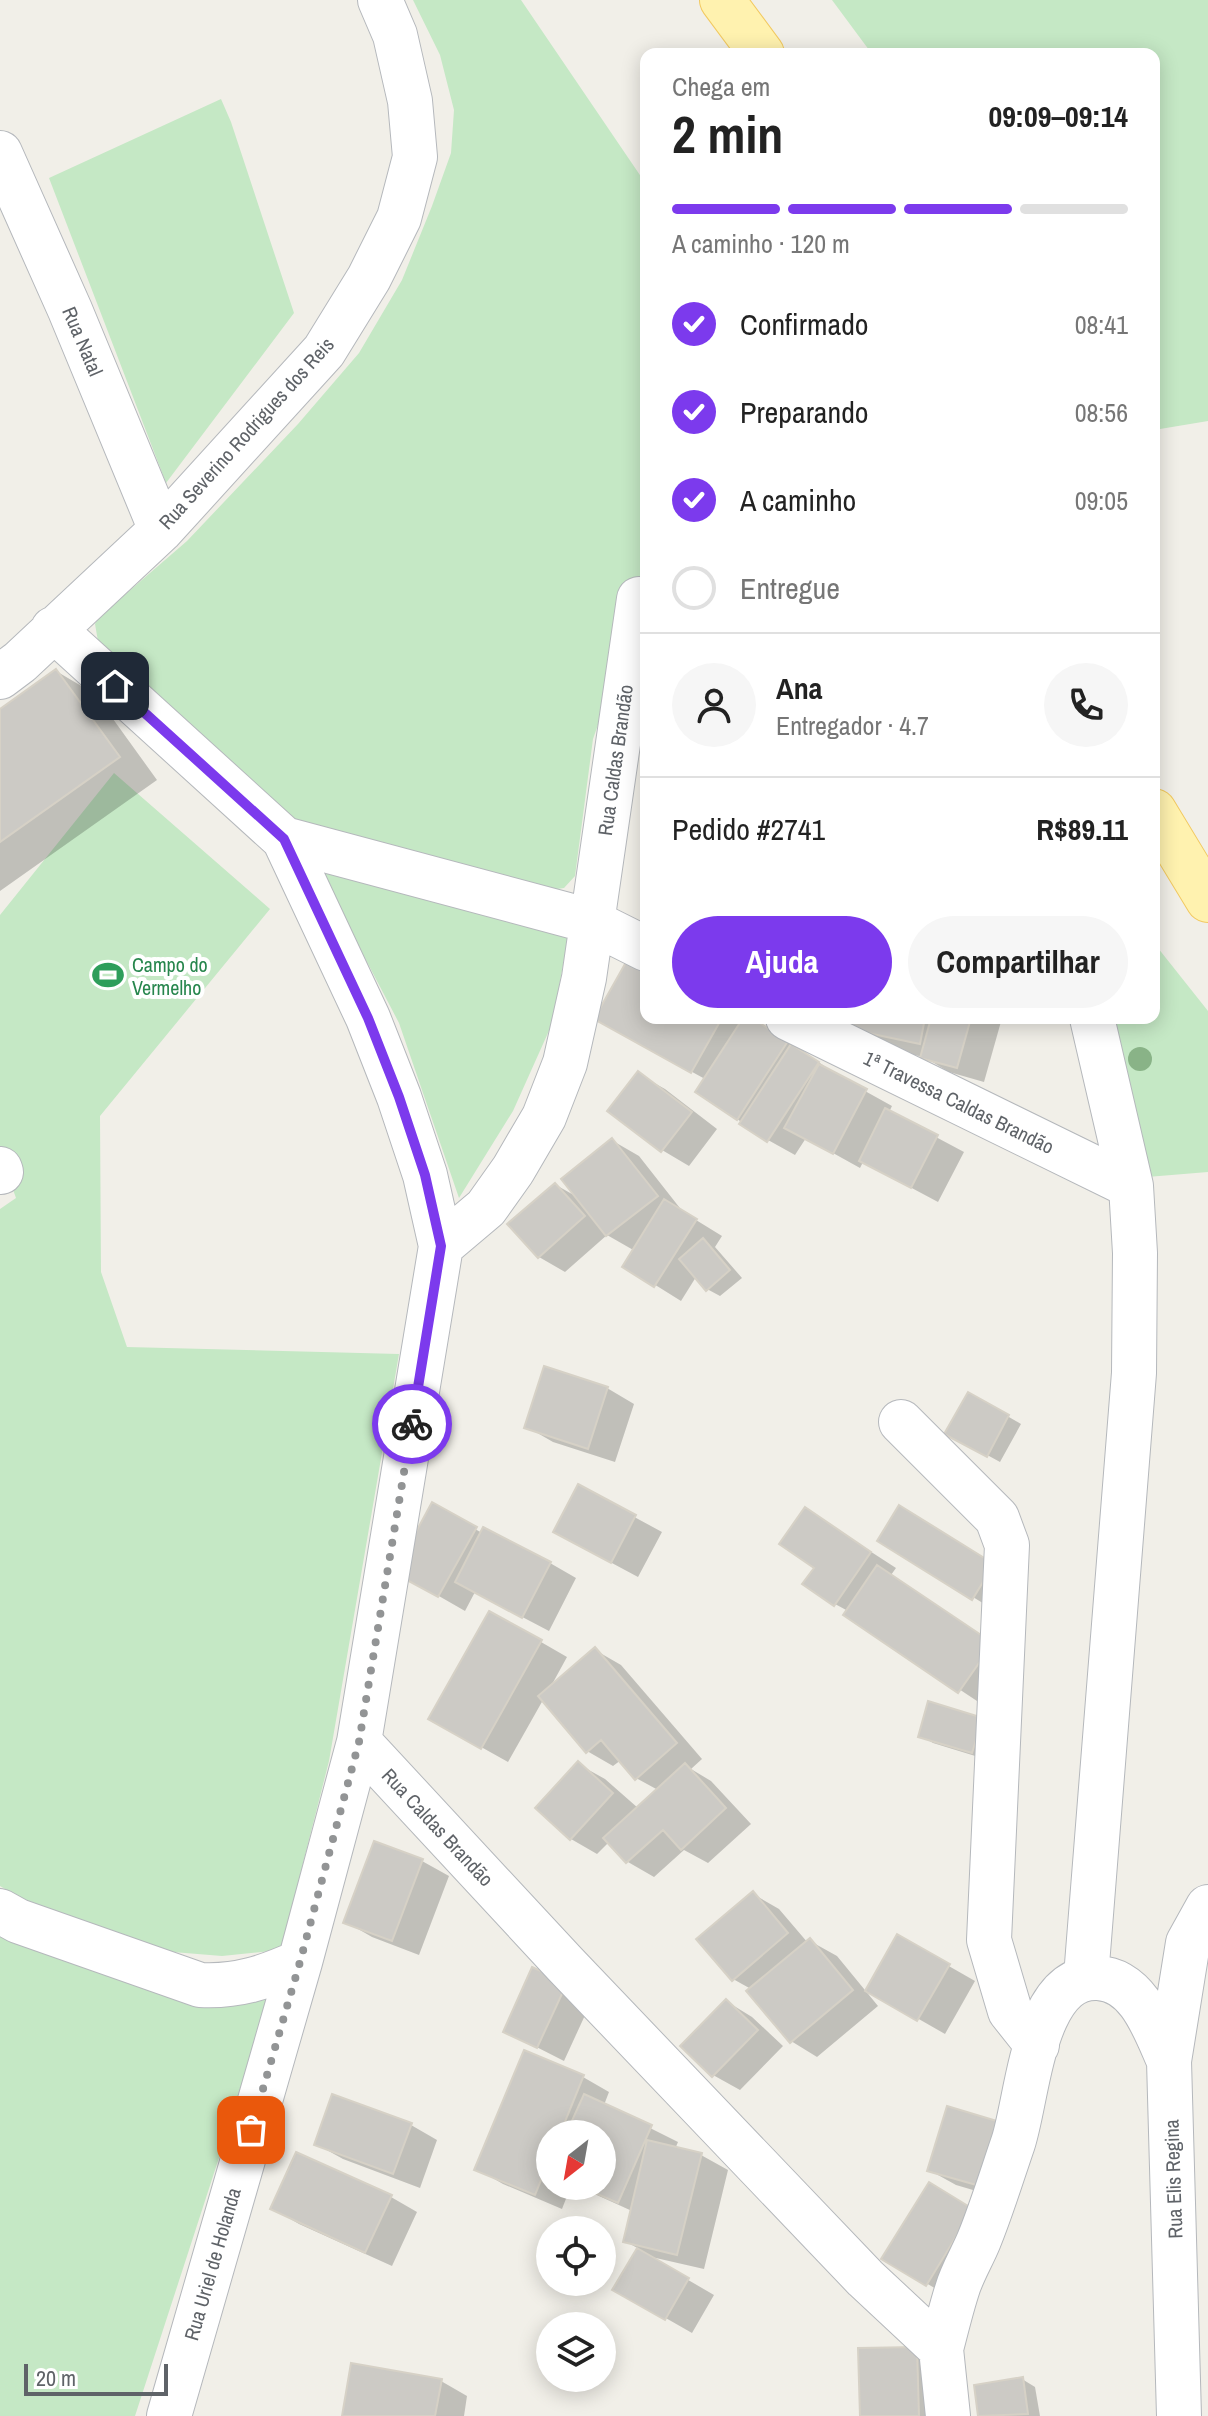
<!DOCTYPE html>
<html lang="pt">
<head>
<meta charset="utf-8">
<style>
  :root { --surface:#fff; --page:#f6f6f6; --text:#222; --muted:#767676; --line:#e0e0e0; --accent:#7c3aed }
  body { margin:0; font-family:"Archivo Narrow",sans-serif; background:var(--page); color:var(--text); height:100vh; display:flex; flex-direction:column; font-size:30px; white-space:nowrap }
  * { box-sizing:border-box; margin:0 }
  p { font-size:26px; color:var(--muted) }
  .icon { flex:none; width:44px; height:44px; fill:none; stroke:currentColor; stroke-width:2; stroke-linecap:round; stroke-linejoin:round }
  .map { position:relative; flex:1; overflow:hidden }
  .drawer { position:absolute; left:640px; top:48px; width:520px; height:976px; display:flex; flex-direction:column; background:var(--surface); border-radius:16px; box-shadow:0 4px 20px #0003 }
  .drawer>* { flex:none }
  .needle { width:52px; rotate:211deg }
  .controls { position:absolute; left:536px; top:2120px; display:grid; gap:16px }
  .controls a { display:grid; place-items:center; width:80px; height:80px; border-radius:50%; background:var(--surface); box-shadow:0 4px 20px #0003; font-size:40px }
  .scale { position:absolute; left:24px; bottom:20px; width:144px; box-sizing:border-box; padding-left:8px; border:4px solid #5f6368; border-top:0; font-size:22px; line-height:28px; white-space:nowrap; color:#5f6368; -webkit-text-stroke:6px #fff; paint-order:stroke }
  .pin { position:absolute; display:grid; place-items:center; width:68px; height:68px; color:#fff; margin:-34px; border-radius:16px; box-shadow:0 4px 12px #0006 }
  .courier { position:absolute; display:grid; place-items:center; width:80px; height:80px; margin:-40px; border:6px solid #7c3aed; border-radius:50%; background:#fff; color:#222; box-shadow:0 2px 10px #0007 }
  .headline em { font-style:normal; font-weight:700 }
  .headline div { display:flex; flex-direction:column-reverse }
  .headline { display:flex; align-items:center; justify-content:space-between; height:136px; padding:0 32px }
  h1 { font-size:52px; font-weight:700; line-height:60px }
  .bar { display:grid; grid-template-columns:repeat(4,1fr); gap:12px 8px; align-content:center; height:96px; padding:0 32px }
  .bar i { height:10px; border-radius:6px; background:var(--line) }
  .bar .current { background:var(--accent) }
  .bar p { grid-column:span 4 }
  .line { display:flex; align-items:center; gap:20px; padding:0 32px; border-top:2px solid var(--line) }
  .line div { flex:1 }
  .round { display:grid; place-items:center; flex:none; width:84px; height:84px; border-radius:42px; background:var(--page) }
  ol { padding:0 32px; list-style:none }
  li { display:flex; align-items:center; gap:24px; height:88px }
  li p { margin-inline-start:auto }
  li .icon { padding:8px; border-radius:50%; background:var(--accent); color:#fff; stroke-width:4 }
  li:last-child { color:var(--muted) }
  li i { width:44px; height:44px; border:4px solid var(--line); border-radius:50% }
  .cta { display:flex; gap:16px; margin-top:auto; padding:16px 32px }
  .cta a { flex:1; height:92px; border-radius:48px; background:var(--accent); color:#fff; font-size:32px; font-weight:700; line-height:92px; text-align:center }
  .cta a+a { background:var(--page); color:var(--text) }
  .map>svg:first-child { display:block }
  .green { fill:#c5e8c5 }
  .shadow { fill:#0003 }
  .building { fill:#cccac5; stroke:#d6d1c6; stroke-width:2 }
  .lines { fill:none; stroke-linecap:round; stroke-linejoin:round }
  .minor-casing { stroke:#b5b8bc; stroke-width:46 }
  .major-casing { stroke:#f2c960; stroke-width:46 }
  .minor { stroke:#fff; stroke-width:44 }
  .major { stroke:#fff2af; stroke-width:44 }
  .tree { fill:#89b387 }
  .done { stroke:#929495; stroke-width:8; stroke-dasharray:0 14.4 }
  .route { stroke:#7c3aed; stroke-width:10 }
  .labels { text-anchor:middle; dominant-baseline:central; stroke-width:8; stroke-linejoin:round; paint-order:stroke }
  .street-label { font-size:20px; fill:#5f6368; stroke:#fff }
  .leisure-label { font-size:20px; fill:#27864d; stroke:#fff; text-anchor:start }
</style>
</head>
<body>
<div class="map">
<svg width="1208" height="2416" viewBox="0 0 1208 2416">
  <rect width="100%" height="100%" fill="#f1efe8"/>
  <path class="green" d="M 413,0 L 521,0 L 646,184 L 646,652 L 608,696 L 593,739 L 575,876 L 564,888 L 543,891 L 311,834 L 99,647 L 95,624 L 99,617 L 187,541 L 298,424 L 359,353 L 402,280 L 432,206 L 451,153 L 454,110 L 440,55 Z
    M 832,0 L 1208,0 L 1208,421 L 1154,430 L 1154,54 L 872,54 Z
    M 221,99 L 231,122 L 294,313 L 166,483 L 49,178 Z
    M 114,773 L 270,909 L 100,1116 L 101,1272 L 127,1347 L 399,1354 L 329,1761 L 281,1950 L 222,1956 L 136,1949 L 47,1914 L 0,1886 L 0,1209 L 16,1198 L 0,1153 L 0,915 Z
    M 313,859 L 570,928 L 552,1024 L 513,1111 L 459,1198 L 399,1023 Z
    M 1154,943 L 1208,1011 L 1208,1172 L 1135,1178 L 1108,1018 L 1154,1018 Z
    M 0,1919 L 207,1998 L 250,2003 L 271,1998 L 135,2416 L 0,2416 Z"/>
  <path class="shadow" d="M 56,671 L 95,694 L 157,780 L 0,891 L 0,711 Z
    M 646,1018 L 740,1018 L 744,1020 L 749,1018 L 813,1058 L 838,1076 L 892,1106 L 889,1112 L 964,1152 L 938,1202 L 863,1162 L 860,1168 L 806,1138 L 795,1155 L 768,1140 L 697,1092 L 705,1079 L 623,1034 Z
    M 848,1018 L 1002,1018 L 984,1082 L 949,1072 L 924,1057 L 884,1049 Z
    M 638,1074 L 665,1089 L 717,1129 L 689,1166 L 662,1150 L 610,1111 Z
    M 613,1141 L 639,1156 L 683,1212 L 722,1236 L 715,1247 L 742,1278 L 720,1296 L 707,1289 L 696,1277 L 681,1301 L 625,1266 L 635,1251 L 607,1235 L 565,1272 L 539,1257 L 556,1185 L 579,1198 Z
    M 607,1388 L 634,1404 L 615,1462 L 553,1442 L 527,1427 Z
    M 969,1394 L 1021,1424 L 1000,1462 L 947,1433 Z
    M 579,1487 L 662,1532 L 638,1577 L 582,1547 Z
    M 433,1505 L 482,1533 L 550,1563 L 576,1578 L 549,1631 L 475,1592 L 465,1611 L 397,1572 Z
    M 805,1509 L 896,1568 L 891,1575 L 1018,1660 L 986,1707 L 846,1614 L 848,1611 L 835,1604 L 817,1567 Z
    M 880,1540 L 1019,1580 L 999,1613 Z
    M 541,1642 L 567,1657 L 550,1688 L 595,1650 L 621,1665 L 702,1759 L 691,1769 L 711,1781 L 751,1824 L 708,1863 L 684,1850 L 654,1877 L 628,1862 L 609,1842 L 597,1854 L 571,1839 L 578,1764 L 605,1779 L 638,1808 L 658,1790 L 636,1778 L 621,1760 L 613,1766 L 587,1751 L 543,1700 L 508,1762 L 431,1719 Z
    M 982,1720 L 985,1759 L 933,1743 L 921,1736 Z
    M 422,1861 L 449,1876 L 419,1955 L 372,1937 L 346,1922 Z
    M 753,1894 L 779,1909 L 808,1943 L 810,1941 L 837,1956 L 878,2006 L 817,2057 L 791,2041 L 751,1989 L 733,1979 Z
    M 898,1937 L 975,1981 L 945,2034 L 868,1990 Z
    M 533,1970 L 592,2000 L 564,2061 L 505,2031 Z
    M 726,2001 L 752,2017 L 783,2046 L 740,2090 L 713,2075 Z
    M 583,2077 L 609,2092 L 604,2105 L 678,2142 L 675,2149 L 701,2155 L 728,2170 L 704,2269 L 647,2256 L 714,2295 L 692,2333 L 615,2289 L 639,2249 L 625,2241 L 632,2211 L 577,2186 L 602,2186 L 602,2134 L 550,2134 L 550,2186 L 571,2186 L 562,2209 L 503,2184 L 477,2169 Z
    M 999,2124 L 1007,2200 L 956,2185 L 929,2170 Z
    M 411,2125 L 437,2140 L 420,2188 L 343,2159 L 316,2144 Z
    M 929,2185 L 998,2226 L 953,2299 L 884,2258 Z
    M 391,2197 L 417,2212 L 392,2266 L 299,2224 L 272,2208 Z
    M 917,2349 L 956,2416 L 862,2416 Z
    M 1022,2379 L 1035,2387 L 1040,2416 L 980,2416 L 976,2387 Z
    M 441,2381 L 467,2396 L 464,2416 L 344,2416 Z"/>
  <path class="building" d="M 56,669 L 120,757 L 0,842 L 0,709 Z
    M 630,955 L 646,963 L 646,1018 L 722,1018 L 691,1073 L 594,1019 Z
    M 743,1018 L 752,1018 L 788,1041 L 737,1120 L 695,1092 Z
    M 846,1018 L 925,1018 L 920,1044 L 844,1028 Z
    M 931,1018 L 971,1018 L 957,1068 L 920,1058 Z
    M 791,1044 L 819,1062 L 767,1142 L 739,1124 Z
    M 819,1064 L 867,1089 L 833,1154 L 784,1128 Z
    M 638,1071 L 692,1112 L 661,1152 L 607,1111 Z
    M 885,1108 L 938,1135 L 911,1188 L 859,1161 Z
    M 612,1138 L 658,1196 L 606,1236 L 561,1179 Z
    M 555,1183 L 585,1216 L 538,1258 L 507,1224 Z
    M 664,1199 L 697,1219 L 654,1287 L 622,1267 Z
    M 703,1238 L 730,1270 L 706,1291 L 679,1259 Z
    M 544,1366 L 608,1387 L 588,1449 L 524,1428 Z
    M 968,1392 L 1009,1415 L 987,1457 L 944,1434 Z
    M 578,1484 L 636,1515 L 611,1563 L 553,1532 Z
    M 432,1502 L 477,1527 L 438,1597 L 394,1573 Z
    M 899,1505 L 994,1564 L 972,1600 L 877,1541 Z
    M 805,1507 L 871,1552 L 834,1606 L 802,1584 L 814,1568 L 779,1544 Z
    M 483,1527 L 551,1562 L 522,1618 L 455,1582 Z
    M 877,1565 L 993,1643 L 958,1693 L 843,1615 Z
    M 489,1611 L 542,1640 L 481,1749 L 428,1719 Z
    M 595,1647 L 677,1743 L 635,1780 L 601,1740 L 586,1753 L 538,1696 Z
    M 928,1701 L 983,1718 L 972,1753 L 918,1737 Z
    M 578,1761 L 613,1793 L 570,1840 L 535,1808 Z
    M 685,1763 L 726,1808 L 681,1850 L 663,1830 L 626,1863 L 603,1838 Z
    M 374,1841 L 423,1859 L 392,1941 L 343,1923 Z
    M 753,1891 L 788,1933 L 732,1981 L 696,1939 Z
    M 897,1934 L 950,1964 L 917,2021 L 865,1991 Z
    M 810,1938 L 853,1990 L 790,2043 L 746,1991 Z
    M 532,1967 L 567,1983 L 537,2048 L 503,2032 Z
    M 726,1999 L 758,2030 L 712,2077 L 680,2046 Z
    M 524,2050 L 584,2075 L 560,2134 L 550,2134 L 550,2158 L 535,2195 L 474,2170 Z
    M 332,2094 L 412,2123 L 393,2174 L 314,2145 Z
    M 584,2094 L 652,2125 L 618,2203 L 579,2186 L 602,2186 L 602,2134 L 566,2134 Z
    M 947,2106 L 1000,2122 L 980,2186 L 927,2171 Z
    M 647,2140 L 702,2153 L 677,2255 L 623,2242 Z
    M 296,2152 L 392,2195 L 365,2253 L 270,2209 Z
    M 929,2182 L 973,2209 L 926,2286 L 881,2259 Z
    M 637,2248 L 689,2278 L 665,2320 L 612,2290 Z
    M 917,2347 L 919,2416 L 860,2416 L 858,2348 Z
    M 351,2363 L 442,2379 L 435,2416 L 342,2416 Z
    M 1023,2377 L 1028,2414 L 978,2416 L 974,2385 Z"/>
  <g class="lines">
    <defs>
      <path id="minor" d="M 0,153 L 70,310 L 161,530
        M 53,629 L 284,839 L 368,1018 L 399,1097 L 425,1175 L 441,1246 L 359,1742 L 565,1964 L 865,2278 L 941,2349 L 948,2416
        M 0,677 L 20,662 L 161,530 L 324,351 L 369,278 L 399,218 L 415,157 L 410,101 L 395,35 L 380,0
        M 284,839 L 590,921 L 646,949
        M 788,1018 L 1131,1186
        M 0,1169 L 1,1172
        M 441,1246 L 486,1208 L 513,1170 L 544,1117 L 565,1063 L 584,978 L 639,599
        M 901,1422 L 997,1518 L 1007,1545 L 989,1940 L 1010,2011 L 1037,2045
        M 0,1911 L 18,1921 L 200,1985 C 238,1987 266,1977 300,1962
        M 1086,1977 L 1134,1373 L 1135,1253 L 1131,1186 L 1092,1018
        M 941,2349 C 946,2329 951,2309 957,2290 C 962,2273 972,2257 979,2240 C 992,2208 1002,2175 1013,2143 C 1028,2098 1033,1974 1098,1978 C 1139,1980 1155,2030 1169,2061
        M 169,2416 L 300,1962 L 359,1742
        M 1179,2416 L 1169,2061 L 1188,1943 L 1208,1907"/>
      <path id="major" d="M 722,0 L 762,54
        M 1154,811 L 1208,900"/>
    </defs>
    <use href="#minor" class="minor-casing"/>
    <use href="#major" class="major-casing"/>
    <use href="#minor" class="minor"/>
    <use href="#major" class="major"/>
  </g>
  <circle class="tree" cx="1140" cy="1059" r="12"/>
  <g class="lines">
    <path class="done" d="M 251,2130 L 300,1962 L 359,1742 L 412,1424"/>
    <path class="route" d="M 115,686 L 284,839 L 368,1018 L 399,1097 L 425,1175 L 441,1246 L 412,1424"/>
  </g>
  <defs>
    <symbol id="stadium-bare" viewBox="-9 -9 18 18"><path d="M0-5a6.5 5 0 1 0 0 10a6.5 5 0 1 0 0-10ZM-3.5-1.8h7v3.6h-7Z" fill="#2e9e5b" stroke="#fff" stroke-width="2.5" paint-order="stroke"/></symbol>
  </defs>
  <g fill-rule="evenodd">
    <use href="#stadium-bare" x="86" y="953" width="44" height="44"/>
  </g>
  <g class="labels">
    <g class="street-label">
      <text transform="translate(83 341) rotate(67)">Rua Natal</text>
      <text transform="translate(246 433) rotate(-48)">Rua Severino Rodrigues dos Reis</text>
      <text transform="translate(615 760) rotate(-82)">Rua Caldas Brandão</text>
      <text transform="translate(959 1102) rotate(26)">1ª Travessa Caldas Brandão</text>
      <text transform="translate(438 1827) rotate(47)">Rua Caldas Brandão</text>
      <text transform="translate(1173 2179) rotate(-92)">Rua Elis Regina</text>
      <text transform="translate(212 2264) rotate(-74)">Rua Uriel de Holanda</text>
    </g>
    <g class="leisure-label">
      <text x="132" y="964">Campo do<tspan x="132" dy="23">Vermelho</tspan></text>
    </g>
  </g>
</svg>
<div class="controls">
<a><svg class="needle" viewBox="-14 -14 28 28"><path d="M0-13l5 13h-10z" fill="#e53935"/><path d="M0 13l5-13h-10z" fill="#767676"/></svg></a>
<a><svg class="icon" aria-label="locate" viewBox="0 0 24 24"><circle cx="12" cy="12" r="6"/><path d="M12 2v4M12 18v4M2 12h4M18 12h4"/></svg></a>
<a><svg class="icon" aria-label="layers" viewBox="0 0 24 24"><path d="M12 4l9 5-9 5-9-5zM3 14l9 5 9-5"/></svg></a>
</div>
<div class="scale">20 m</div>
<div class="pin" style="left:251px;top:2130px;background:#ea580c"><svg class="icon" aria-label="bag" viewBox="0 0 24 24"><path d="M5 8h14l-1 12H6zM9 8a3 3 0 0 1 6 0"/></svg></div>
<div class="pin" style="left:115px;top:686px;background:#1f2937"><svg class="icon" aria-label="home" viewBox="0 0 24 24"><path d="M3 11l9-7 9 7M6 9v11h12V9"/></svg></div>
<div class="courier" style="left:412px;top:1424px"><svg class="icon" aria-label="bike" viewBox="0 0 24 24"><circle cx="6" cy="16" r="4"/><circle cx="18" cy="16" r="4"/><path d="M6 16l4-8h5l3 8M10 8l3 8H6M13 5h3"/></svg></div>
<section class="drawer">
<div class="headline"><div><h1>2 min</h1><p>Chega em</p></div><em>09:09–09:14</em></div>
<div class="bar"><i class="current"></i><i class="current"></i><i class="current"></i><i></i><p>A caminho · 120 m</p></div>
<ol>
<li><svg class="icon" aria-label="check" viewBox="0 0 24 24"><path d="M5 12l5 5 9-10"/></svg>Confirmado<p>08:41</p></li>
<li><svg class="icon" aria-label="check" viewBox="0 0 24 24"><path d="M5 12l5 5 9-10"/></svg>Preparando<p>08:56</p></li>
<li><svg class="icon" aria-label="check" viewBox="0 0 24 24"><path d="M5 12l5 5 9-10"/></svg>A caminho<p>09:05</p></li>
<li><i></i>Entregue</li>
</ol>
<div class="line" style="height:144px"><a class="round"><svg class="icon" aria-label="person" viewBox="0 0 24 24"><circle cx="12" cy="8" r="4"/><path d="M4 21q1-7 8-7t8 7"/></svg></a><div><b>Ana</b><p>Entregador · 4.7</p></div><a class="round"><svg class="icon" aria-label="phone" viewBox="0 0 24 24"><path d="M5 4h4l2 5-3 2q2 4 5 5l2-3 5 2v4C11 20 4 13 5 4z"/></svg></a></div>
<div class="line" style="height:104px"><div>Pedido #2741</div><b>R$89.11</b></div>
<div class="cta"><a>Ajuda</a><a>Compartilhar</a></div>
</section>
</div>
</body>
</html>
